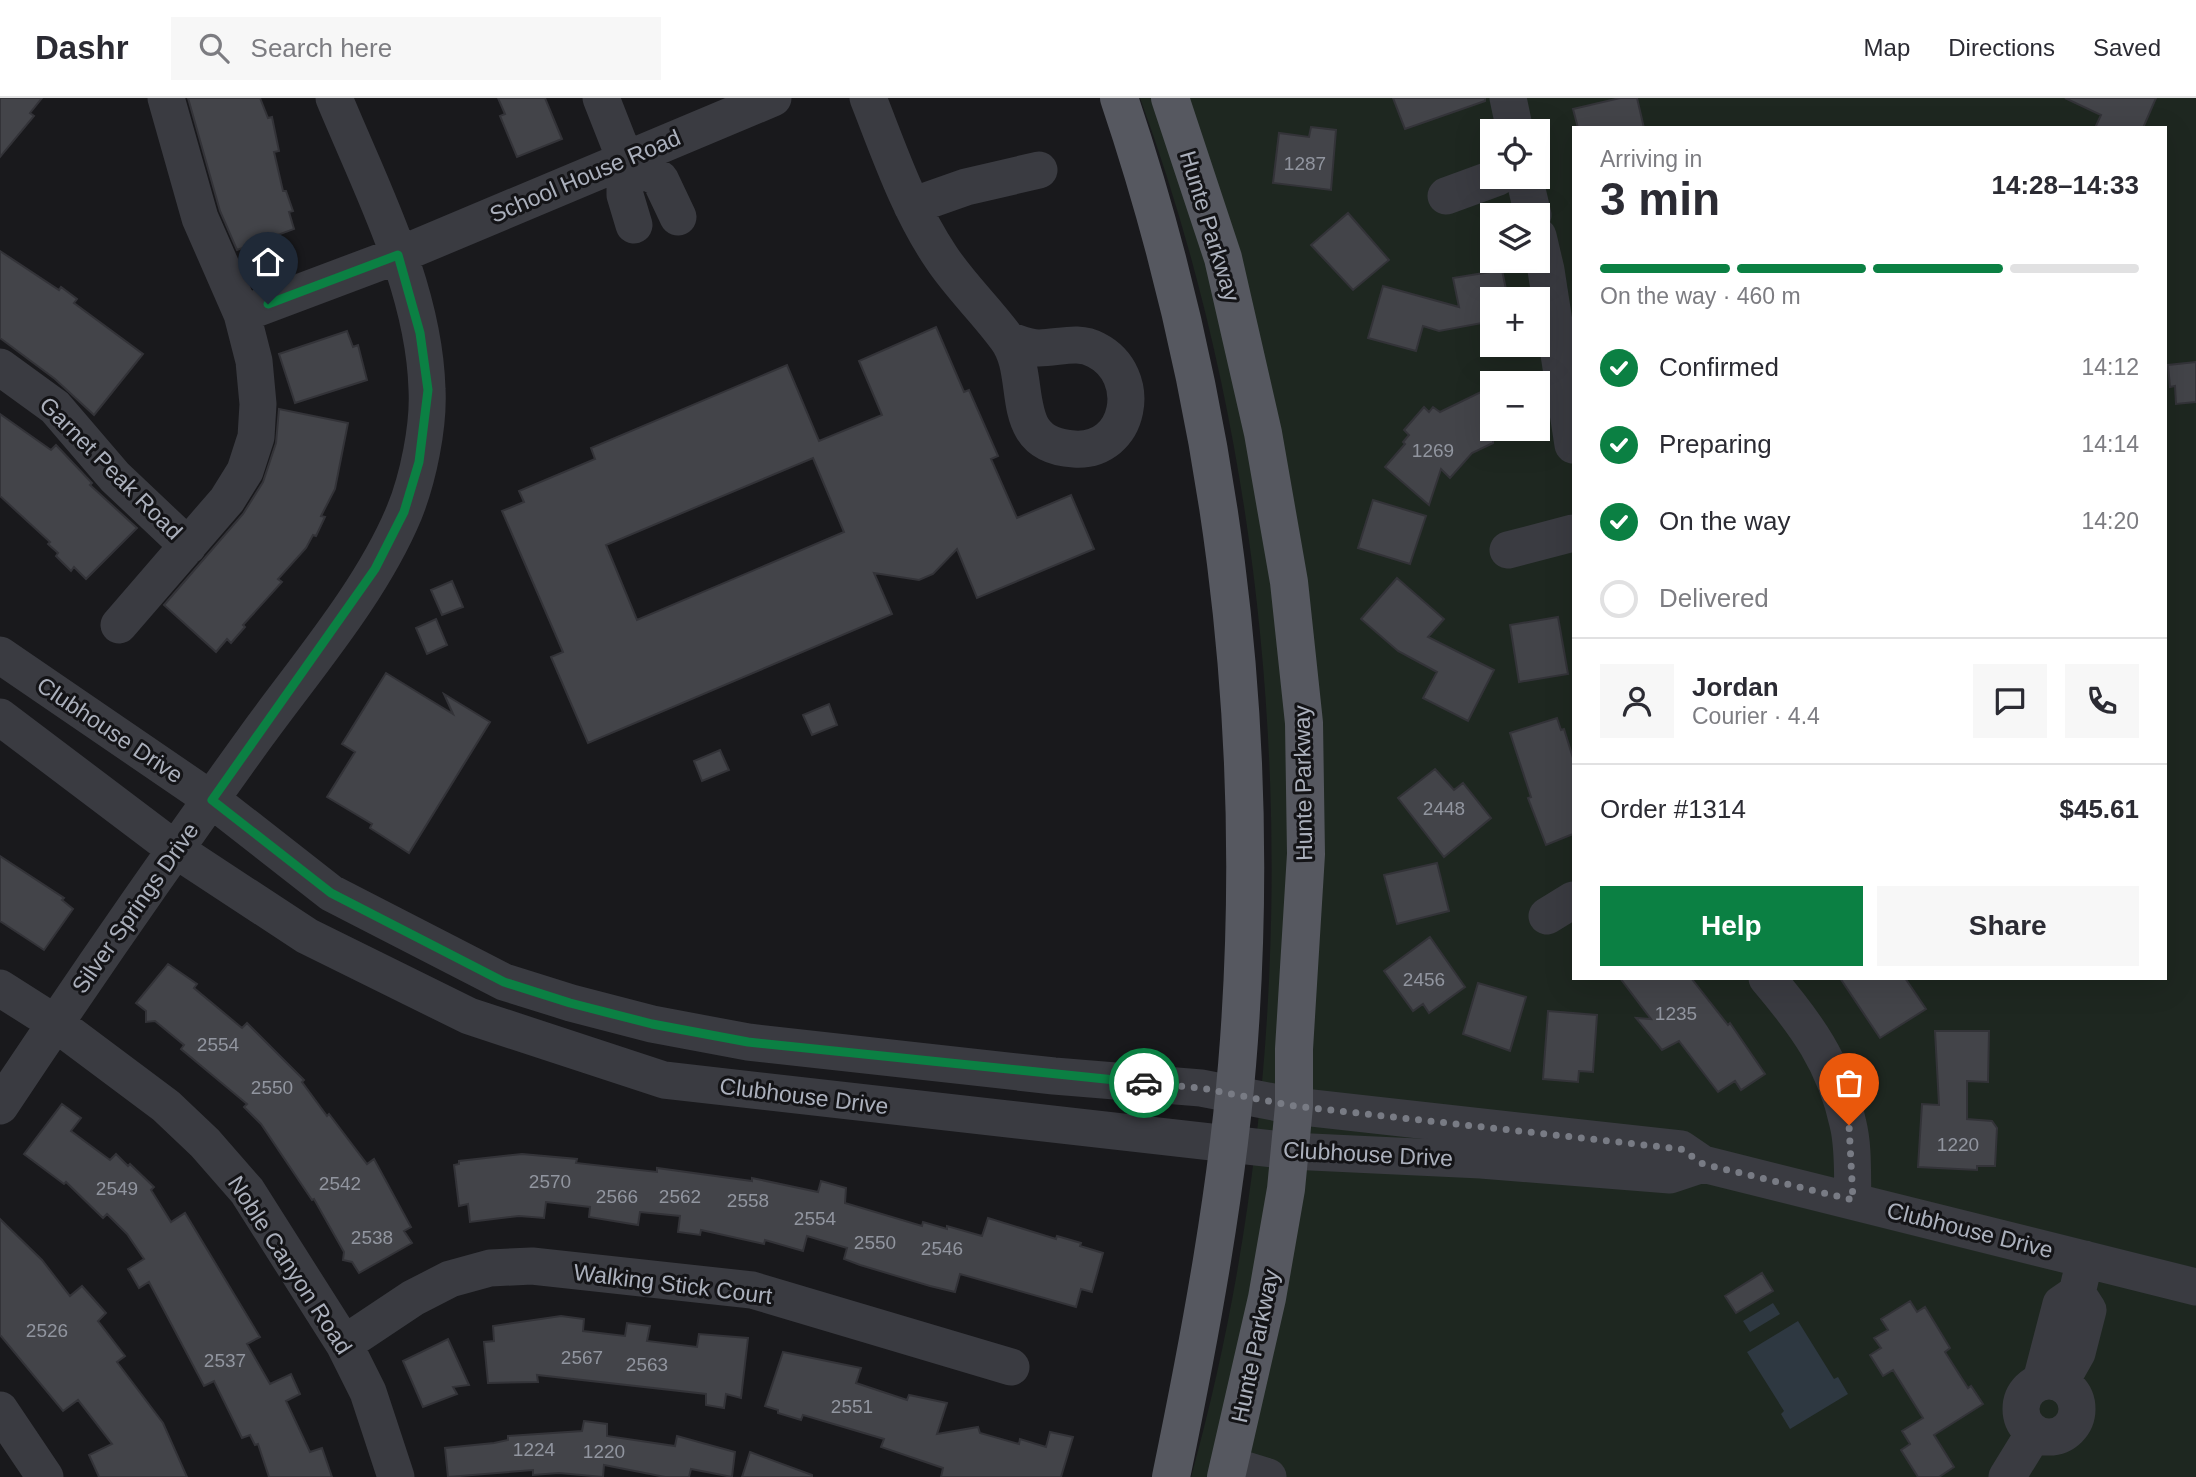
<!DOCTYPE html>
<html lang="en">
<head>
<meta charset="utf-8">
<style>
  :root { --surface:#fff; --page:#f7f7f7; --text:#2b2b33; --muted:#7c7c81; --line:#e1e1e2; --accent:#0b8043 }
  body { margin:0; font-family:Helvetica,sans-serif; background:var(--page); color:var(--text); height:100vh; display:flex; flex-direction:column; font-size:26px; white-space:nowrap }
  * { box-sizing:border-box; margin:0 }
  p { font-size:23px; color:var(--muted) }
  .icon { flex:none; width:38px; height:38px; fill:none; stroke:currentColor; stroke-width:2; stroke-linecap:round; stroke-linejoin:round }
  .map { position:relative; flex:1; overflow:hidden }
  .details { position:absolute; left:1572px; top:28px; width:595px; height:854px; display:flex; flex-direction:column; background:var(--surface); border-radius:0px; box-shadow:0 7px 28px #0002 }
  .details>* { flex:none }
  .fabs { position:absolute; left:1480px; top:21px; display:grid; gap:14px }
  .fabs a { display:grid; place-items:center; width:70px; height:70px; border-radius:0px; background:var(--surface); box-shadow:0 7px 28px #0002; font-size:35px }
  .pin { position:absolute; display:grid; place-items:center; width:60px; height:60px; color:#fff; margin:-72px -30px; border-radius:50% 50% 50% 0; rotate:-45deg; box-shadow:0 0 7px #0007 }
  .pin .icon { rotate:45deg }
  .courier { position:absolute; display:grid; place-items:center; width:70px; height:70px; margin:-35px; border:5px solid #0b8043; border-radius:50%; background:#fff; color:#222; box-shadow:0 2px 9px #0007 }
  .overview em { font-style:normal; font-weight:700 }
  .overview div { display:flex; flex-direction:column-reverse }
  .overview { display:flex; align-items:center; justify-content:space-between; height:119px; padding:0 28px }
  h1 { font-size:46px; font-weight:700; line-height:52px }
  .bar { display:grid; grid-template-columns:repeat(4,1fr); gap:10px 7px; align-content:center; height:84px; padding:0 28px }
  .bar i { height:9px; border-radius:5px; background:var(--line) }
  .bar .current { background:var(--accent) }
  .bar p { grid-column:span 4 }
  .line { display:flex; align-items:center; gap:18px; padding:0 28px; border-top:2px solid var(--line) }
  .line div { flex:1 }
  .round { display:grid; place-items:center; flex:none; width:74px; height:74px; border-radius:0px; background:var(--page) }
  ol { padding:0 28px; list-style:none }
  li { display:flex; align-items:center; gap:21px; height:77px }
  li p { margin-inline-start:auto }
  li .icon { padding:7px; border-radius:50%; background:var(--accent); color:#fff; stroke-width:4 }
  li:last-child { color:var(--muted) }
  li i { width:38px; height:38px; border:4px solid var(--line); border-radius:50% }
  .action { display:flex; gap:14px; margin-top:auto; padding:14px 28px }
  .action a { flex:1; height:80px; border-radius:0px; background:var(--accent); color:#fff; font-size:28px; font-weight:700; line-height:80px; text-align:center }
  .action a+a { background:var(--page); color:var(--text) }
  header { display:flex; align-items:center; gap:42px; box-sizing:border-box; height:98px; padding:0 35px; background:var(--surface); border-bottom:2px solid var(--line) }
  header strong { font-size:33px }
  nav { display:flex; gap:38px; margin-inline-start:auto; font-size:24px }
  .search { width:490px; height:63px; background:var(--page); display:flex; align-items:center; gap:18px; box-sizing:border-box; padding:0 24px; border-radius:0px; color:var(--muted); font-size:26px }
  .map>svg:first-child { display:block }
  .green { fill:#1e2720; fill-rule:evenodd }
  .water { fill:#2e3841 }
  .building { fill:#434449; stroke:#333338; stroke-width:2; fill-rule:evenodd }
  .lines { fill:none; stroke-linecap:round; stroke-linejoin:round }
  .minor { stroke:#3a3b41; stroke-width:37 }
  .major { stroke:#565860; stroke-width:38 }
  .done { stroke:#787b84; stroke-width:7; stroke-dasharray:0 12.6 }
  .route { stroke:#0b8043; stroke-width:9 }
  .labels { text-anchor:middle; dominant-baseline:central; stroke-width:6; stroke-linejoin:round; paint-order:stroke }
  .number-label { font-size:19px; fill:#91959f }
  .street-label { font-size:23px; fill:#abb0bc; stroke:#141417 }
</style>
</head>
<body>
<header>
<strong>Dashr</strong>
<div class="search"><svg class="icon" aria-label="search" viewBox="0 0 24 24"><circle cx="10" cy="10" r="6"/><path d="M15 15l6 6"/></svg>Search here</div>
<nav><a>Map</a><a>Directions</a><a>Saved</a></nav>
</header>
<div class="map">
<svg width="2196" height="1379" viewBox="0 0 2196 1379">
  <rect width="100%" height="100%" fill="#19191c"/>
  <path class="green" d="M 1140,0 L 2196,0 L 2196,1379 L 1191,1379 C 1313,939 1297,429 1140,0 ZM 1573,30 L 2165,30 L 2165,880 L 1573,880 ZM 1493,33 L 1538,33 L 1538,79 L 1493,79 ZM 1493,117 L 1538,117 L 1538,163 L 1493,163 ZM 1493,201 L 1538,201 L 1538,247 L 1493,247 ZM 1493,285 L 1538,285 L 1538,331 L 1493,331 Z"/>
  <path class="water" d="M 1773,1205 L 1780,1216 L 1750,1234 L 1743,1223 Z
    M 1798,1223 L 1834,1281 L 1838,1279 L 1848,1296 L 1790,1331 L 1781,1316 L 1784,1313 L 1747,1254 Z"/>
  <path class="building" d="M 0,0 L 42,0 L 30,15 L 34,18 L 0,59 Z
    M 188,0 L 260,0 L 268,20 L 272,19 L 279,53 L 274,54 L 283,93 L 286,93 L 293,113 L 289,114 L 294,131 L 237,152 L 220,113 Z
    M 498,0 L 545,0 L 562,41 L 517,59 L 500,18 L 505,16 Z
    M 1393,0 L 1485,0 L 1485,3 L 1405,31 Z
    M 1620,0 L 1637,0 L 1644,30 L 1578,30 L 1573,11 Z
    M 2065,0 L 2156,0 L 2143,30 L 2095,30 L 2101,17 Z
    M 1311,29 L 1336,32 L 1331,92 L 1273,85 L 1279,35 L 1309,39 Z
    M 1348,115 L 1389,162 L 1353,192 L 1311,147 Z
    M 0,153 L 59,192 L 61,189 L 77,201 L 74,205 L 143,256 L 94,317 L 55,281 L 0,240 Z
    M 1502,172 L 1508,201 L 1493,201 L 1493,223 L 1439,233 L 1423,228 L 1416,253 L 1368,240 L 1383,188 L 1459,209 L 1453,180 Z
    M 936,229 L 964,294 L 969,292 L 998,358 L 991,361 L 1017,420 L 1071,397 L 1094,451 L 977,500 L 957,451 L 933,476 L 919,482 L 874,475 L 892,516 L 588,645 L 551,559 L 563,554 L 502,413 L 524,404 L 519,393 L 595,361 L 591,350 L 787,267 L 819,343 L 882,317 L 859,263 ZM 813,360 L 844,434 L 637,522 L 606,447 Z
    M 347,233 L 353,249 L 358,247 L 367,282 L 295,305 L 279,256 Z
    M 2196,264 L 2196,304 L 2176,306 L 2175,288 L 2170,289 L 2168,267 Z
    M 1493,288 L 1493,345 L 1472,355 L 1450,380 L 1441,371 L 1429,407 L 1385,369 L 1405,346 L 1403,344 L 1409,337 L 1404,332 L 1424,309 L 1429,314 L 1433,309 L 1440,314 Z
    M 279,311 L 348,325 L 335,391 L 321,418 L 325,419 L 316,438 L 313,437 L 306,450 L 278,481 L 282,484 L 243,527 L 245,529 L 231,545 L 227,541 L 216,554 L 164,507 L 243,416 L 263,384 L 276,345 Z
    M 0,316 L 51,352 L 56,347 L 92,385 L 90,387 L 137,430 L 86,481 L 74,469 L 71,473 L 56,458 L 58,455 L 48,446 L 50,444 L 0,398 Z
    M 1373,402 L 1426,418 L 1410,466 L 1358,450 Z
    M 1397,480 L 1444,521 L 1428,539 L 1494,572 L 1468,623 L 1423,600 L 1437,574 L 1398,553 L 1361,521 Z
    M 452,483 L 463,509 L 442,517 L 431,492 Z
    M 1558,519 L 1568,576 L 1519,584 L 1510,527 Z
    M 436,521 L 447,547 L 427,556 L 416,530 Z
    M 386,575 L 453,616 L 444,596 L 490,624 L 409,755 L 370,730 L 372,726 L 327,699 L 355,654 L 342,646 Z
    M 829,606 L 837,627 L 812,637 L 803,617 Z
    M 1557,620 L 1561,632 L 1564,631 L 1573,660 L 1573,736 L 1546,747 L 1528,700 L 1531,699 L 1510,635 Z
    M 720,652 L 729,672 L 702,683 L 694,663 Z
    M 1435,671 L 1454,692 L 1463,685 L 1491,720 L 1444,759 L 1398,700 Z
    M 0,758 L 64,800 L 62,802 L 73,811 L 44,852 L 0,823 Z
    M 1437,765 L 1449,813 L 1397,826 L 1384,777 Z
    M 1430,839 L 1465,889 L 1429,915 L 1423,906 L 1413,913 L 1384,873 Z
    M 168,866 L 197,886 L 194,890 L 242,930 L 247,925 L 304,982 L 302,984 L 327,1018 L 329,1016 L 367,1066 L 374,1061 L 411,1129 L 404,1133 L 412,1145 L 359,1175 L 352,1164 L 343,1162 L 344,1154 L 314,1101 L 312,1102 L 261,1026 L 244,1009 L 247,1006 L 181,951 L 184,947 L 155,923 L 146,924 L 146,913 L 136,905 Z
    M 1620,880 L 1691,880 L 1728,927 L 1730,925 L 1765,976 L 1741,992 L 1735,983 L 1718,994 L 1679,943 L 1662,952 L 1636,920 L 1651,921 Z
    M 1840,880 L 1905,880 L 1926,911 L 1880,940 Z
    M 1478,885 L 1526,899 L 1510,953 L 1463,936 Z
    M 1548,913 L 1597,917 L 1593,974 L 1579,973 L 1578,984 L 1543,981 Z
    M 1935,933 L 1989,933 L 1988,984 L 1967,983 L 1967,1021 L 1992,1023 L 1997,1030 L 1995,1068 L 1977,1068 L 1977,1072 L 1918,1069 L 1922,1006 L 1939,1007 Z
    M 62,1006 L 81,1020 L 71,1033 L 110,1062 L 116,1056 L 128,1068 L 130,1066 L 154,1089 L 151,1092 L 171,1124 L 185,1115 L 260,1239 L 247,1246 L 270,1286 L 291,1276 L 300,1296 L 286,1303 L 310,1354 L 322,1350 L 332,1379 L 269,1379 L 258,1346 L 255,1347 L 250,1337 L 242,1340 L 214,1283 L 204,1288 L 149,1184 L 139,1190 L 128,1171 L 144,1161 L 127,1136 L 107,1116 L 103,1120 L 66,1084 L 64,1086 L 24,1056 Z
    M 522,1056 L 577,1061 L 576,1065 L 657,1074 L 657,1070 L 752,1083 L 752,1080 L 818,1094 L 821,1083 L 846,1090 L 845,1105 L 922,1128 L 923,1124 L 947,1131 L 947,1128 L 982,1138 L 988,1120 L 1056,1141 L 1057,1138 L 1081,1145 L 1080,1148 L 1103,1155 L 1092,1194 L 1081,1191 L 1076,1209 L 960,1176 L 955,1194 L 930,1188 L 860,1167 L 844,1161 L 847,1150 L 807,1138 L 803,1153 L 765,1142 L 764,1146 L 701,1132 L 700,1137 L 678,1134 L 680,1118 L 640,1114 L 638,1127 L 589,1119 L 590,1109 L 546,1104 L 544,1120 L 519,1118 L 470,1124 L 468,1106 L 459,1108 L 454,1067 L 459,1066 L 459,1063 Z
    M 0,1121 L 42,1162 L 70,1198 L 82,1188 L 106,1215 L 98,1223 L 125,1258 L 117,1264 L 163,1325 L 187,1379 L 99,1379 L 89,1357 L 112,1346 L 78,1302 L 63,1313 L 0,1237 Z
    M 1762,1175 L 1773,1193 L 1736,1215 L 1725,1198 Z
    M 1910,1203 L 1917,1214 L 1925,1209 L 1950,1250 L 1945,1254 L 1968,1290 L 1971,1288 L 1983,1306 L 1934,1337 L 1954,1369 L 1939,1379 L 1918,1379 L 1901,1352 L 1910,1346 L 1902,1333 L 1923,1320 L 1893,1272 L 1883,1278 L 1870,1257 L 1881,1250 L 1874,1240 L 1888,1232 L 1881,1221 Z
    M 561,1218 L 584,1221 L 583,1233 L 625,1238 L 627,1225 L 650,1228 L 647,1243 L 697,1249 L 699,1236 L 748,1240 L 741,1300 L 726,1296 L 724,1310 L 706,1307 L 706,1296 L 537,1277 L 538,1284 L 488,1285 L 484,1244 L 494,1243 L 493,1228 Z
    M 448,1241 L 469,1287 L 453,1289 L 457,1296 L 423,1309 L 403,1263 Z
    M 783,1254 L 861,1270 L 856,1285 L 907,1302 L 909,1297 L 947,1305 L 937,1336 L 978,1329 L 980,1335 L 1019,1346 L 1020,1341 L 1046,1349 L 1050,1334 L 1073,1339 L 1061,1379 L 941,1379 L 943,1370 L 881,1349 L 884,1341 L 803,1317 L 801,1322 L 778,1315 L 778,1312 L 765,1308 Z
    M 584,1323 L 607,1326 L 607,1338 L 675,1348 L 677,1338 L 735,1354 L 732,1379 L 691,1371 L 689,1379 L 665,1379 L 604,1367 L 603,1379 L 559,1375 L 533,1377 L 533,1372 L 448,1379 L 445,1350 L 494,1345 L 508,1342 L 508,1338 L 582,1333 Z
    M 750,1354 L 812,1377 L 812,1379 L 742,1379 Z"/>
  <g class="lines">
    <path class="minor" d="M 601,0 L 625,61 L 625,97 L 634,127
      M 868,0 C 889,53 908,110 941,159 C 960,188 986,212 1007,241 C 1035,279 1004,347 1074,351 C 1131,355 1145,277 1096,252 C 1078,242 1059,250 1039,250 C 1029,250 1018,245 1008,242
      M 1508,0 L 1515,33
      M 625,61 L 660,81 L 678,119
      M 1524,79 L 1533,117
      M 1446,98 L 1498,79
      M 912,108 L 966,89 L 1039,72
      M 1538,138 L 1546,172 L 1573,347
      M 242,216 L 399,157 L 773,0
      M 0,269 L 55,309 L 115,379 L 188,448
      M 1508,452 L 1573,435
      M 119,527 L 227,402 L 245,373 L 256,339 L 258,306 L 254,263 L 242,216 L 200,120 L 166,0
      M 0,557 L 212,702 L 331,795 L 504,884 L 571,905 L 652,926 L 748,944 L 1054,978 L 1201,990 L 1294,1008 L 1681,1051 L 1703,1066 L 2196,1189
      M 0,619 L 176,752 L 307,838 L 469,918 L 664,982 L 1290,1053 L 1481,1062 L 1670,1077 L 1703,1066
      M 1547,818 L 1573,802
      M 1767,880 C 1806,926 1835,965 1848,1026 C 1854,1050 1852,1078 1853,1102
      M 0,890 L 55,925 L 166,1008 L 205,1045 L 247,1093 L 344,1246 L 368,1294 L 396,1379
      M 0,1008 C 83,883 169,759 257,637 C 307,568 371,494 404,415 C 418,381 429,328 427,291 C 424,190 372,92 334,0
      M 344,1246 L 413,1200 L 450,1181 L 490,1170 L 532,1168 L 752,1192 L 1011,1269
      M2021 1311a28 28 0 1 1 56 0a28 28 0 1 1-56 0Z
      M 2041,1283 L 2061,1206 L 2077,1195 L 2085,1161
      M 2060,1285 L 2077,1255 L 2088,1212 L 2077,1195
      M 0,1312 L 45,1379
      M 1229,1367 L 1268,1379
      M 2007,1379 L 2034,1335"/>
    <path class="major" d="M 1119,0 C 1221,303 1262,622 1239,942 C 1229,1084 1200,1239 1171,1379
      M 1170,0 L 1223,160 L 1263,335 L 1289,484 L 1304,625 L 1306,756 L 1294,951 L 1294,1008 L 1286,1091 L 1267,1200 L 1226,1379"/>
  </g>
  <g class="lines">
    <path class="done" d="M 1144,985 L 1201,990 L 1294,1008 L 1681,1051 L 1703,1066 L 1853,1102 L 1849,1027"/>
    <path class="route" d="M 268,206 L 398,157 L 420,235 L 428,292 L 419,364 L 404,414 L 375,471 L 212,702 L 331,795 L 504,884 L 570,905 L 652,926 L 748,944 L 1144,985"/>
  </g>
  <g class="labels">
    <g class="number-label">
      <text x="1305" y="65">1287</text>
      <text x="1433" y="352">1269</text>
      <text x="1444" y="710">2448</text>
      <text x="1424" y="881">2456</text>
      <text x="1676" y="915">1235</text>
      <text x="218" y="946">2554</text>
      <text x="272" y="989">2550</text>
      <text x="1958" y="1046">1220</text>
      <text x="550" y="1083">2570</text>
      <text x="340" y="1085">2542</text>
      <text x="117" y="1090">2549</text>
      <text x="617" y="1098">2566</text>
      <text x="680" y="1098">2562</text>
      <text x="748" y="1102">2558</text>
      <text x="815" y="1120">2554</text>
      <text x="372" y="1139">2538</text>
      <text x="875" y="1144">2550</text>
      <text x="942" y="1150">2546</text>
      <text x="47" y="1232">2526</text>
      <text x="582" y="1259">2567</text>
      <text x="225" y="1262">2537</text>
      <text x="647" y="1266">2563</text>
      <text x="852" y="1308">2551</text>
      <text x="534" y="1351">1224</text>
      <text x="604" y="1353">1220</text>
    </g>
    <g class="street-label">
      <text transform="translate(585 78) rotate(-23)">School House Road</text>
      <text transform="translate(1210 128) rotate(73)">Hunte Parkway</text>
      <text transform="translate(111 370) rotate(45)">Garnet Peak Road</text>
      <text transform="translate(110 632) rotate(34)">Clubhouse Drive</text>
      <text transform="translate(1303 685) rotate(-91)">Hunte Parkway</text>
      <text transform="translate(135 810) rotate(-55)">Silver Springs Drive</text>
      <text transform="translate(804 998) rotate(7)">Clubhouse Drive</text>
      <text transform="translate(1368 1056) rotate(3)">Clubhouse Drive</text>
      <text transform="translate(1970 1132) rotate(14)">Clubhouse Drive</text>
      <text transform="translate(290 1167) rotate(57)">Noble Canyon Road</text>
      <text transform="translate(673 1186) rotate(7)">Walking Stick Court</text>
      <text transform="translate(1255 1248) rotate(-78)">Hunte Parkway</text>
    </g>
  </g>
</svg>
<div class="fabs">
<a><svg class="icon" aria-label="locate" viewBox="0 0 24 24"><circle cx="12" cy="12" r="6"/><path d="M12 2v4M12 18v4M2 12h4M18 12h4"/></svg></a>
<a><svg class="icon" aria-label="layers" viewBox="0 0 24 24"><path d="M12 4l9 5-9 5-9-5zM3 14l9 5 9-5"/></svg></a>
<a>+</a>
<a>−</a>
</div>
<div class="pin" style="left:1849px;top:1027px;background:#ea580c"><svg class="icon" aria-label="bag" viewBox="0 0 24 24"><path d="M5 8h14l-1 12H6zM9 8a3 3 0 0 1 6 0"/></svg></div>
<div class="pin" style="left:268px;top:206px;background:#1f2937"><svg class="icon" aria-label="home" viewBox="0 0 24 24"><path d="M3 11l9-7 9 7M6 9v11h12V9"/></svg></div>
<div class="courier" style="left:1144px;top:985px"><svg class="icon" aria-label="car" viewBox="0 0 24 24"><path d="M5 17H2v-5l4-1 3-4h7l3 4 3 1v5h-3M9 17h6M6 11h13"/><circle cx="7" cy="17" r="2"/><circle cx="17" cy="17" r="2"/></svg></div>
<section class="details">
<div class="overview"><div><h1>3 min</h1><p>Arriving in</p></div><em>14:28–14:33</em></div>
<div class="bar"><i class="current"></i><i class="current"></i><i class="current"></i><i></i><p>On the way · 460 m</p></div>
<ol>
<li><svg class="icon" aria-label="check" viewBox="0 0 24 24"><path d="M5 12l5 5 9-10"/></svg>Confirmed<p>14:12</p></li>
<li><svg class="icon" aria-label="check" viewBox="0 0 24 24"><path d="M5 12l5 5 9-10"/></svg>Preparing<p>14:14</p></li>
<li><svg class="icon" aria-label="check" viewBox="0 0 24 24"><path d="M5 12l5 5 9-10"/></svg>On the way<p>14:20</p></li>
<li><i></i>Delivered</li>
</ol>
<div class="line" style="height:126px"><a class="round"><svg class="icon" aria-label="person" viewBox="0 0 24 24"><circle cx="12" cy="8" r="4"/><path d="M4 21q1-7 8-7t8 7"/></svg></a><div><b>Jordan</b><p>Courier · 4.4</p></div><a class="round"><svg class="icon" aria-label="chat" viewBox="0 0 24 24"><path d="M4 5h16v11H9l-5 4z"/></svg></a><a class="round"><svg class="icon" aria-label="phone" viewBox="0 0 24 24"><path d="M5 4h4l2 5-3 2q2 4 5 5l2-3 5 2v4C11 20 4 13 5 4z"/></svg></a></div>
<div class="line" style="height:91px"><div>Order #1314</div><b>$45.61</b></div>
<div class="action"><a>Help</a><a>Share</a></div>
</section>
</div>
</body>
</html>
